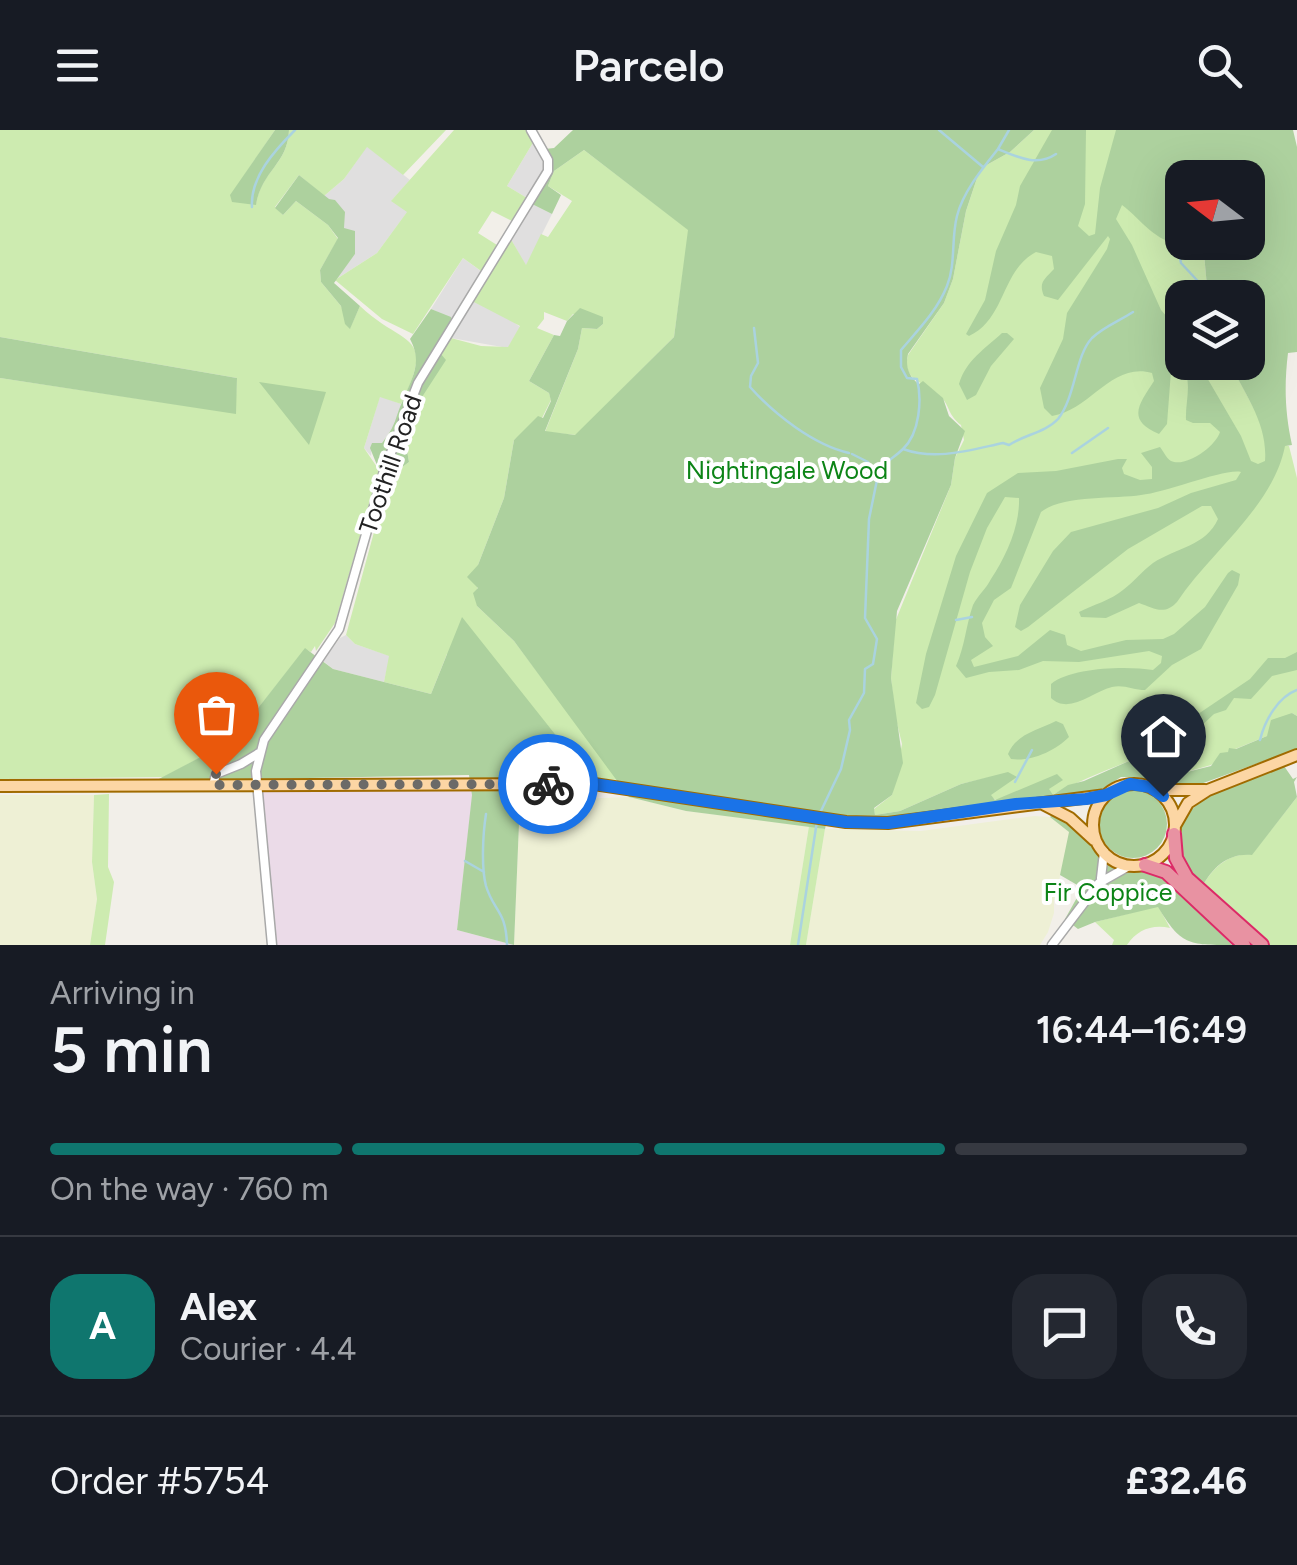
<!DOCTYPE html>
<html lang="en">
<head>
<meta charset="utf-8">
<style>
  :root { --surface:#171b24; --page:#242831; --text:#f1f3f6; --muted:#9ea1a6; --line:#363941; --accent:#0f766e }
  body { margin:0; font-family:Figtree,sans-serif; background:var(--page); color:var(--text); height:100vh; display:flex; flex-direction:column; font-size:38px; white-space:nowrap }
  * { box-sizing:border-box; margin:0 }
  p { font-size:32px; color:var(--muted) }
  .icon { flex:none; width:55px; height:55px; fill:none; stroke:currentColor; stroke-width:2; stroke-linecap:round; stroke-linejoin:round }
  .map { position:relative; height:815px; overflow:hidden }
  .side { display:flex; flex-direction:column; background:var(--surface); flex:1 }
  .side>* { flex:none }
  .needle { width:65px; rotate:286deg }
  .controls { position:absolute; left:1165px; top:30px; display:grid; gap:20px }
  .controls a { display:grid; place-items:center; width:100px; height:100px; border-radius:20px; background:var(--surface); box-shadow:0 10px 40px #0002; font-size:50px }
  .pin { position:absolute; display:grid; place-items:center; width:85px; height:85px; color:#fff; margin:-102px -42px; border-radius:50% 50% 50% 0; rotate:-45deg; box-shadow:0 0 10px #0007 }
  .pin .icon { rotate:45deg }
  .courier { position:absolute; display:grid; place-items:center; width:100px; height:100px; margin:-50px; border:8px solid #1a73e8; border-radius:50%; background:#fff; color:#222; box-shadow:0 2px 12px #0007 }
  .headline em { font-style:normal; font-weight:600 }
  .headline div { display:flex; flex-direction:column-reverse }
  .headline { display:flex; align-items:center; justify-content:space-between; height:170px; padding:0 50px }
  h1 { font-size:65px; font-weight:600; line-height:75px }
  .bar { display:grid; grid-template-columns:repeat(4,1fr); gap:15px 10px; align-content:center; height:120px; padding:0 50px }
  .bar i { height:12px; border-radius:8px; background:var(--line) }
  .bar .selected { background:var(--accent) }
  .bar p { grid-column:span 4 }
  .line { display:flex; align-items:center; gap:25px; padding:0 50px; border-top:2px solid var(--line) }
  .line div { flex:1 }
  .round { display:grid; place-items:center; flex:none; width:105px; height:105px; border-radius:30px; background:var(--page) }
  header { display:flex; justify-content:space-between; align-items:center; height:130px; padding:0 50px; background:var(--surface); font-size:45px; font-weight:600 }
  .map>svg:first-child { display:block }
  .residential { fill:#e0dfdf }
  .industrial { fill:#ebdbe8 }
  .farmland { fill:#eef0d5 }
  .grass { fill:#cdebb0 }
  .forest { fill:#add19e; fill-rule:evenodd }
  .lines { fill:none; stroke-linecap:round; stroke-linejoin:round }
  .stream { stroke:#aad3df; stroke-width:2.5 }
  .minor-casing { stroke:#a9a9a9; stroke-width:11 }
  .major-casing { stroke:#a06b00; stroke-width:14 }
  .highway-casing { stroke:#dc2a67; stroke-width:16 }
  .minor { stroke:#fff; stroke-width:8 }
  .major { stroke:#fcd6a4; stroke-width:10 }
  .highway { stroke:#e892a2; stroke-width:12 }
  .done { stroke:#6b6a68; stroke-width:10; stroke-dasharray:0 18 }
  .route { stroke:#1a73e8; stroke-width:12 }
  .labels { text-anchor:middle; dominant-baseline:central; stroke-width:8; stroke-linejoin:round; paint-order:stroke }
  .street-label { font-size:25px; fill:#222; stroke:#fff }
  .park-label { font-size:25px; fill:#0c8416; stroke:#fff }
</style>
</head>
<body>
<header><svg class="icon" aria-label="menu" viewBox="0 0 24 24"><path d="M4 6h16M4 12h16M4 18h16"/></svg>Parcelo<svg class="icon" aria-label="search" viewBox="0 0 24 24"><circle cx="10" cy="10" r="6"/><path d="M15 15l6 6"/></svg></header>
<div class="map">
<svg width="1297" height="815" viewBox="0 0 1297 815">
  <rect width="100%" height="100%" fill="#f2efe9"/>
  <path class="residential" d="M 534,11 L 545,38 L 527,68 L 507,56 Z
    M 367,16 L 410,50 L 392,70 L 408,81 L 377,123 L 335,150 L 355,124 L 324,66 L 344,49 Z
    M 530,73 L 552,84 L 526,136 L 509,106 Z
    M 463,128 L 486,145 L 515,193 L 520,197 L 508,218 L 451,208 L 451,188 L 431,179 Z
    M 380,266 L 401,274 L 399,288 L 382,313 L 372,313 L 371,326 L 364,318 Z
    M 346,505 L 355,514 L 390,526 L 384,552 L 333,539 L 323,531 L 340,508 Z"/>
  <path class="industrial" d="M 474,652 L 457,800 L 514,815 L 272,815 L 258,653 Z"/>
  <path class="farmland" d="M 523,663 L 575,669 L 629,667 L 686,681 L 809,696 L 790,815 L 514,815 L 520,669 Z
    M 0,665 L 94,665 L 92,732 L 97,769 L 90,815 L 0,815 Z
    M 1034,686 L 1050,687 L 1061,694 L 1069,702 L 1069,709 L 1054,771 L 1054,783 L 1048,802 L 1040,815 L 806,815 L 825,699 L 921,701 Z"/>
  <path class="grass" d="M 0,0 L 275,0 L 231,65 L 256,74 C 262,40 288,34 289,0 L 446,0 L 403,45 L 367,17 L 344,49 L 324,66 L 299,45 L 275,77 L 283,85 L 296,71 L 328,95 L 338,109 L 320,140 L 321,152 L 341,176 L 350,198 L 360,176 C 404,218 437,201 401,274 L 380,267 L 364,318 L 379,340 L 335,493 L 316,521 L 315,516 L 311,522 L 305,519 L 233,610 L 164,647 L 0,649 L 0,248 L 235,283 L 237,248 L 0,207 Z
    M 454,0 L 528,0 L 534,11 L 507,56 L 527,68 L 512,91 L 492,81 L 478,103 L 497,115 L 481,141 L 463,128 L 413,204 L 382,189 L 335,150 L 377,123 L 407,82 L 391,71 Z
    M 1034,0 L 1121,0 L 1122,74 C 1160,104 1151,113 1203,113 L 1208,167 L 1182,168 L 1182,232 L 1230,233 L 1260,290 L 1266,312 L 1289,316 L 1297,348 L 1297,586 L 1292,583 L 1267,606 L 1228,622 L 1211,635 L 1183,643 L 1163,641 L 1155,620 C 1121,635 1084,648 1052,665 L 1048,659 L 1015,663 L 996,670 L 990,666 L 1000,645 L 961,654 L 900,681 L 875,685 L 874,679 L 892,665 L 902,614 L 895,585 L 891,548 L 895,492 L 951,355 L 955,328 L 964,310 L 961,295 C 948,285 950,277 942,268 C 928,252 901,253 908,225 L 944,173 L 953,149 L 966,81 L 977,48 L 983,37 L 1010,22 Z
    M 584,20 L 689,100 L 674,207 L 576,305 L 545,302 L 578,219 L 582,198 L 597,199 L 603,194 L 602,187 L 573,184 L 567,191 L 544,182 L 544,189 L 537,198 L 554,205 L 529,251 L 549,263 L 551,270 L 542,288 L 514,310 L 504,368 L 478,435 L 477,476 L 514,511 L 619,650 L 533,643 L 447,524 L 431,564 L 384,552 L 389,526 L 355,514 L 346,505 L 389,347 L 409,332 L 405,309 C 417,295 417,282 422,265 C 429,245 439,225 451,208 L 481,216 L 508,217 L 520,196 L 470,170 L 509,106 L 526,135 L 541,104 L 548,107 L 572,71 L 548,56 L 554,41 Z
    M 109,664 L 108,737 L 114,752 L 105,815 L 90,815 L 97,769 L 92,732 L 94,665 Z
    M 1297,667 L 1297,815 L 1269,815 L 1202,757 C 1213,737 1229,723 1252,724 Z
    M 809,696 L 825,699 L 806,815 L 790,815 Z
    M 1158,776 L 1170,798 C 1152,794 1137,800 1127,815 L 1112,815 L 1114,810 L 1095,792 Z"/>
  <path class="forest" d="M 275,0 L 289,0 C 288,34 262,40 256,75 L 232,72 L 230,65 Z
    M 573,0 L 1034,0 L 1010,22 L 983,37 L 977,48 L 966,81 L 953,149 L 944,173 L 908,224 C 905,236 909,247 919,254 L 923,251 L 943,268 L 949,286 L 965,301 L 955,328 L 951,355 L 897,481 L 891,548 L 903,633 L 892,665 L 874,678 L 875,685 L 900,681 L 961,654 L 1008,642 L 1017,647 L 991,665 L 995,670 L 1057,644 L 1063,650 L 1049,659 L 1053,665 L 1068,655 L 1084,651 L 1147,623 L 1161,609 L 1250,549 L 1268,528 L 1285,528 L 1297,522 L 1297,540 L 1272,546 L 1251,569 L 1234,568 L 1226,580 L 1214,584 L 1198,599 L 1168,614 L 1157,625 L 1163,640 L 1183,643 L 1211,636 L 1220,623 L 1228,622 L 1229,618 L 1236,619 L 1267,606 L 1271,590 L 1292,583 L 1297,586 L 1297,619 L 1195,656 L 1178,658 L 1157,655 L 1139,647 L 1121,647 L 1099,661 L 888,690 L 828,686 L 825,699 L 686,681 L 629,667 L 514,511 L 477,476 L 473,463 L 478,458 L 467,447 L 478,435 L 504,368 L 514,310 L 538,286 L 543,288 L 551,271 L 549,263 L 529,251 L 554,205 L 560,206 L 567,191 L 580,178 L 603,187 L 603,194 L 597,199 L 582,198 L 578,219 L 545,301 L 575,305 L 674,207 L 688,100 L 584,20 L 554,41 L 548,56 L 561,65 L 552,84 L 530,73 L 550,42 L 545,19 L 554,18 Z
    M 1052,0 L 1086,0 L 1085,74 L 1078,96 L 1089,106 L 1095,104 L 1100,58 L 1116,0 L 1293,0 L 1297,17 L 1297,222 L 1288,223 C 1284,256 1285,283 1292,315 L 1285,316 C 1273,377 1211,421 1177,472 C 1164,486 1154,478 1139,473 L 1106,488 L 1081,487 L 1079,482 C 1093,475 1111,470 1123,460 C 1134,452 1142,441 1153,433 C 1176,418 1206,416 1218,389 L 1211,376 L 1202,376 L 1128,419 L 1028,497 L 1021,501 L 1015,497 L 1020,475 L 1053,421 L 1071,402 L 1158,378 L 1191,363 L 1236,350 L 1241,342 C 1225,338 1165,363 1141,365 C 1115,369 1062,365 1041,382 L 1011,458 L 994,470 L 982,493 L 985,507 L 993,516 L 971,530 L 974,537 L 1018,526 L 1050,500 L 1065,505 L 1067,515 L 1081,521 L 1126,510 L 1163,509 L 1174,504 L 1205,477 L 1228,443 L 1232,440 L 1240,444 L 1238,455 L 1201,519 L 1172,535 L 1145,560 C 1134,560 1123,554 1112,557 C 1092,562 1069,585 1051,568 L 1051,554 C 1072,537 1127,536 1153,540 L 1161,533 L 1162,526 L 1149,521 L 1079,532 L 1043,531 L 1019,540 L 989,542 L 966,548 L 956,536 C 965,516 966,495 973,475 C 978,465 986,459 991,449 C 1006,426 1020,396 1019,368 L 1005,367 L 987,398 L 970,442 L 935,565 L 929,577 L 922,579 L 916,573 L 926,524 L 956,426 L 987,363 L 1018,343 L 1056,341 L 1118,329 L 1127,329 L 1122,338 L 1124,344 L 1140,350 L 1152,349 L 1152,337 L 1141,323 L 1160,317 C 1164,322 1166,328 1171,331 C 1186,338 1216,316 1220,302 L 1210,293 L 1193,293 L 1186,290 C 1185,270 1194,250 1180,233 L 1176,233 L 1171,241 L 1167,294 L 1159,304 C 1125,290 1140,273 1154,251 L 1152,243 C 1111,232 1091,280 1052,286 L 1044,278 L 1040,258 L 1063,209 L 1067,183 L 1107,119 L 1110,109 L 1108,106 L 1058,170 L 1044,166 C 1038,152 1045,149 1054,139 L 1052,126 L 1036,122 C 1001,140 1006,189 969,206 L 966,204 L 985,170 L 996,121 L 1016,75 L 1020,56 ZM 1182,48 L 1248,48 L 1248,112 L 1203,113 L 1208,167 L 1248,168 L 1248,232 L 1230,233 C 1245,265 1268,294 1265,331 L 1258,334 L 1251,331 L 1241,306 L 1199,234 L 1182,232 L 1182,204 L 1161,180 L 1132,115 L 1116,89 L 1122,75 C 1142,90 1157,115 1183,113 Z
    M 299,45 L 329,69 L 335,70 L 345,82 L 344,98 L 355,101 L 355,124 L 334,153 L 360,176 L 350,199 L 345,194 L 341,176 L 321,152 L 320,140 L 338,108 L 328,95 L 296,71 L 283,85 L 275,78 Z
    M 431,179 L 451,187 L 452,193 L 432,220 L 433,231 L 440,223 L 446,230 L 422,267 L 418,288 L 405,309 L 409,332 L 389,347 L 379,340 L 370,318 L 372,313 L 382,313 C 397,294 394,290 403,270 C 412,247 423,233 410,209 Z
    M 1002,203 L 1007,203 L 1014,209 L 991,236 L 976,265 L 967,270 L 959,254 C 966,230 985,219 1002,203 Z
    M 0,207 L 237,248 L 236,284 L 0,248 Z
    M 259,252 L 326,262 L 309,315 Z
    M 462,487 L 585,642 L 533,643 L 520,669 L 514,815 L 457,800 L 472,665 L 469,645 L 155,651 L 233,610 L 305,518 L 333,539 L 431,564 Z
    M 1056,591 L 1063,594 L 1069,607 C 1055,621 1031,632 1011,629 L 1008,624 C 1016,604 1038,600 1056,591 Z
    M 1284,636 L 1293,649 L 1297,647 L 1294,652 L 1297,667 L 1252,725 C 1228,723 1213,737 1202,757 C 1133,684 1227,655 1284,636 Z
    M1099 694a34 34 0 1 1 68 0a34 34 0 1 1-68 0Z
    M 1054,683 L 1077,697 L 1100,725 L 1113,735 L 1160,744 L 1232,815 C 1188,815 1181,815 1158,777 L 1095,792 L 1078,799 L 1065,789 L 1079,764 L 1079,756 L 1060,745 L 1069,702 L 1050,687 Z"/>
  <g class="lines">
    <path class="stream" d="M 939,0 L 983,37
      M 1009,0 L 998,19 C 1017,27 1037,37 1056,24
      M 252,77 C 250,47 275,20 295,0
      M 1177,112 L 1181,133 L 1208,162
      M 754,198 L 758,233 L 751,246 L 750,257 C 775,285 814,315 849,323
      M 903,319 C 936,331 970,320 1003,313 L 1009,315 C 1024,305 1046,302 1058,289 C 1076,266 1075,226 1092,208 C 1103,197 1121,190 1133,182
      M 1072,323 L 1108,298
      M 877,348 C 883,331 892,330 903,319 C 920,303 922,269 917,249 L 907,248 L 901,237 L 901,220 C 918,200 937,181 947,156 C 956,134 951,109 957,86 C 963,62 982,39 998,19
      M 956,490 L 972,487
      M 1260,610 C 1265,590 1278,567 1297,560
      M 1015,652 L 1032,620
      M 820,683 L 841,639 L 850,600 L 849,590 L 864,563 L 865,539 L 873,534 L 877,509 L 865,488 L 869,389 L 877,350 L 868,332 L 852,324
      M 486,684 C 483,703 481,737 486,756 C 494,782 506,780 507,815
      M 465,731 L 484,742
      M 798,815 L 817,691"/>
    <defs>
      <path id="minor" d="M 213,655 L 216,644 L 241,634 L 259,623
        M 1101,748 L 1104,722
        M 272,815 L 256,641 L 264,610 L 339,499 L 384,341 L 418,253 L 548,41 L 548,30 L 531,0
        M 1052,815 L 1099,753 L 1129,736"/>
      <path id="major" d="M1093 695a41 41 0 1 1 82 0a41 41 0 1 1-82 0Z
        M 0,656 L 594,654 L 846,692 L 888,693 L 1106,665
        M 1157,660 L 1205,660
        M 1043,674 L 1070,688 L 1094,710
        M 1176,694 L 1188,673 L 1208,660 L 1297,625"/>
      <path id="highway" d="M 1174,704 L 1176,728 L 1187,748 L 1262,815
        M 1145,735 L 1166,742 L 1244,815"/>
    </defs>
    <use href="#minor" class="minor-casing"/>
    <use href="#major" class="major-casing"/>
    <use href="#highway" class="highway-casing"/>
    <use href="#minor" class="minor"/>
    <use href="#major" class="major"/>
    <use href="#highway" class="highway"/>
  </g>
  <g class="lines">
    <path class="done" d="M 216,644 L 213,655 L 548,654"/>
    <path class="route" d="M 548,654 L 594,654 L 846,692 L 888,693 L 1016,674 L 1086,669 L 1106,665 L 1130,654 L 1150,657 L 1163,666"/>
  </g>
  <g class="labels">
    <g class="street-label">
      <text transform="translate(390 334) rotate(-71)">Toothill Road</text>
    </g>
    <g class="park-label">
      <text x="787" y="340">Nightingale Wood</text>
      <text x="1108" y="762">Fir Coppice</text>
    </g>
  </g>
</svg>
<div class="controls">
<a><svg class="needle" viewBox="-14 -14 28 28"><path d="M0-13l5 13h-10z" fill="#e53935"/><path d="M0 13l5-13h-10z" fill="#9ea1a6"/></svg></a>
<a><svg class="icon" aria-label="layers" viewBox="0 0 24 24"><path d="M12 4l9 5-9 5-9-5zM3 14l9 5 9-5"/></svg></a>
</div>
<div class="pin" style="left:216px;top:644px;background:#ea580c"><svg class="icon" aria-label="bag" viewBox="0 0 24 24"><path d="M5 8h14l-1 12H6zM9 8a3 3 0 0 1 6 0"/></svg></div>
<div class="pin" style="left:1163px;top:666px;background:#1f2937"><svg class="icon" aria-label="home" viewBox="0 0 24 24"><path d="M3 11l9-7 9 7M6 9v11h12V9"/></svg></div>
<div class="courier" style="left:548px;top:654px"><svg class="icon" aria-label="bike" viewBox="0 0 24 24"><circle cx="6" cy="16" r="4"/><circle cx="18" cy="16" r="4"/><path d="M6 16l4-8h5l3 8M10 8l3 8H6M13 5h3"/></svg></div>
</div>
<section class="side">
<div class="headline"><div><h1>5 min</h1><p>Arriving in</p></div><em>16:44–16:49</em></div>
<div class="bar"><i class="selected"></i><i class="selected"></i><i class="selected"></i><i></i><p>On the way · 760 m</p></div>
<div class="line" style="height:180px"><b class="round" style="background:var(--accent);color:#fff">A</b><div><b>Alex</b><p>Courier · 4.4</p></div><a class="round"><svg class="icon" aria-label="chat" viewBox="0 0 24 24"><path d="M4 5h16v11H9l-5 4z"/></svg></a><a class="round"><svg class="icon" aria-label="phone" viewBox="0 0 24 24"><path d="M5 4h4l2 5-3 2q2 4 5 5l2-3 5 2v4C11 20 4 13 5 4z"/></svg></a></div>
<div class="line" style="height:130px"><div>Order #5754</div><b>£32.46</b></div>
</section>
</body>
</html>
